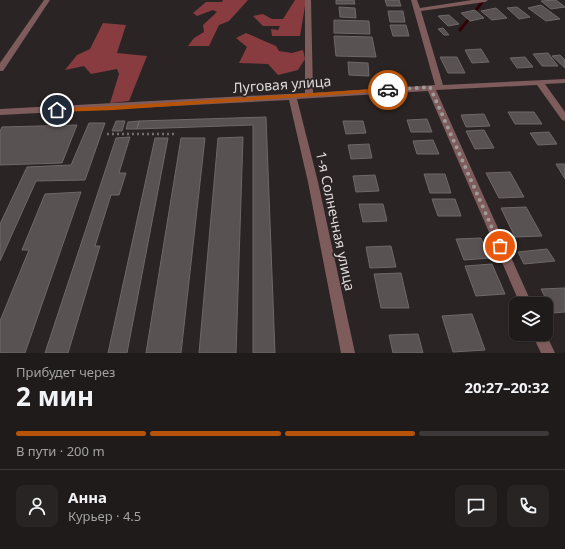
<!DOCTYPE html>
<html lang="ru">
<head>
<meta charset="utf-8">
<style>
  :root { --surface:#201b1b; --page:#282424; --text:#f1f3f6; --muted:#a2a1a3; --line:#3d393a; --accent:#b45309 }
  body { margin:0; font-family:"Noto Sans",sans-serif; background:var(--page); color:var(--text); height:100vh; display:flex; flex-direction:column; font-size:15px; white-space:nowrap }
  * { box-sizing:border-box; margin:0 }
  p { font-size:13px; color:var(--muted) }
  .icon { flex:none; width:22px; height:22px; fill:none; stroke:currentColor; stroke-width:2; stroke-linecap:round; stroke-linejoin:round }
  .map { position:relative; height:353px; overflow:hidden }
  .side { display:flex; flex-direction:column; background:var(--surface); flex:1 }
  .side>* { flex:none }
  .tools { position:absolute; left:509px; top:297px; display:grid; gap:8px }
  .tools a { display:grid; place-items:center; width:44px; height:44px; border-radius:8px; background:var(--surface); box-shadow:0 1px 3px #0004,0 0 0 1px var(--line); font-size:20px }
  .pin { position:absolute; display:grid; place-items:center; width:34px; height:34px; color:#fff; margin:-17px; border:2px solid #fff; border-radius:50%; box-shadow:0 1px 4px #0007 }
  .courier { position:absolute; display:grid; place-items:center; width:40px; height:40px; margin:-20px; border:3px solid #b45309; border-radius:50%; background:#fff; color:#222; box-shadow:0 1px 5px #0007 }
  .headline em { font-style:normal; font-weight:700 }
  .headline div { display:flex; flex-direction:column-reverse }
  .headline { display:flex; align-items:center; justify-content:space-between; height:68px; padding:0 16px }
  h1 { font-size:26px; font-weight:700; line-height:30px }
  .bar { display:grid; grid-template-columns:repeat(4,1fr); gap:6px 4px; align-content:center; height:48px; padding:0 16px }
  .bar i { height:5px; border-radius:3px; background:var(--line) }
  .bar .active { background:var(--accent) }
  .bar p { grid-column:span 4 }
  .line { display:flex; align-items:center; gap:10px; padding:0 16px; border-top:1px solid var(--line) }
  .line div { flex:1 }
  .round { display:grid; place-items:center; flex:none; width:42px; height:42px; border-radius:8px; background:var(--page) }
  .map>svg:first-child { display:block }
  .forest { fill:#893c40 }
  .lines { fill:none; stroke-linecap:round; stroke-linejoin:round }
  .stream { stroke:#320006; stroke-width:3 }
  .building { fill:#595252; stroke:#6f6868 }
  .path { stroke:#746f6f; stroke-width:2.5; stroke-dasharray:2 3; stroke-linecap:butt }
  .minor { fill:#7f5c5c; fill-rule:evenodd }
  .tertiary { fill:#7f5c5c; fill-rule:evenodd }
  .route { fill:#b45309 }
  .done { stroke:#a09b9b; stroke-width:4; stroke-dasharray:0 7.2 }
  .labels { text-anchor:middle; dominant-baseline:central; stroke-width:3.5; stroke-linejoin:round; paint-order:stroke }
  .street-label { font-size:14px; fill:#dfdbdb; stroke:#2a2424 }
</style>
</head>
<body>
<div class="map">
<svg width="565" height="353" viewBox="0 0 565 353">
  <rect width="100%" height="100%" fill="#2a2424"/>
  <path class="forest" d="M 223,0 L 248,0 L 229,21 L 219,25 L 209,46 L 188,46 L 194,38 L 204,32 L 203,25 L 217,12 L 213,10 L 197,16 L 193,13 L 206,2 L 222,2 Z
    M 295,0 L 306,0 L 300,36 L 272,36 L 271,29 L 278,30 L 280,26 L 263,26 L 253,16 L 263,14 L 272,19 L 283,19 Z
    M 103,23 L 126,25 L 117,53 L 147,56 L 129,101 L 110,103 L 119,74 L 117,69 L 91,74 L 84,66 L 65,70 L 77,55 L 90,49 Z
    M 246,33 L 276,46 L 279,51 L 292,53 L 303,50 L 305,59 L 298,70 L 278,75 L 268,64 L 239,63 L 247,47 L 236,38 Z"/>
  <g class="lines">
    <path class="stream" d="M 460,30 L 484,0"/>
  </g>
  <path class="building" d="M 336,0 L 354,0 L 355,4 L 336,4 Z
    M 385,0 L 399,0 L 401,6 L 387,6 Z
    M 556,0 L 565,7 L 551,9 L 541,1 Z
    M 541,5 L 560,19 L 546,21 L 528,8 Z
    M 339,7 L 355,8 L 356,18 L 340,17 Z
    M 517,7 L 530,17 L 519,19 L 507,8 Z
    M 496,8 L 507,18 L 492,20 L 481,11 Z
    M 475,10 L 484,18 L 470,21 L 461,13 Z
    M 388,11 L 403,11 L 405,22 L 390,22 Z
    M 449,15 L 459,24 L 448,26 L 438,16 Z
    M 334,20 L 369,21 L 370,34 L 334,33 Z
    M 390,25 L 406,25 L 409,36 L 393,36 Z
    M 443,28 L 449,35 L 444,35 L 438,29 Z
    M 334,36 L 372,37 L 376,57 L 336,56 Z
    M 481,49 L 489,62 L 472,63 L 465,50 Z
    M 548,53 L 558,66 L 542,66 L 533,54 Z
    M 560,55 L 565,60 L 565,68 L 552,56 Z
    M 440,57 L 457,57 L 465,73 L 448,73 Z
    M 525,57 L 533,67 L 517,68 L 510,58 Z
    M 348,62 L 368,63 L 369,76 L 349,75 Z
    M 508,112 L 534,112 L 542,124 L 515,124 Z
    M 484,114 L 490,126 L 466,127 L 461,115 Z
    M 266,117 L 275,353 L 253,353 L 253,125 L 137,129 L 139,121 Z
    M 427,119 L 432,132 L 411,132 L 407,120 Z
    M 116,121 L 125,121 L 122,131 L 112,131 Z
    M 139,121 L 137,129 L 126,129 L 128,122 Z
    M 343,121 L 363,121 L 366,133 L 346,134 Z
    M 89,123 L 105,123 L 85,180 L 36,181 L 0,261 L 0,224 L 27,167 L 71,165 Z
    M 77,125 L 62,163 L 0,165 L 0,131 L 2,127 Z
    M 484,130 L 494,148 L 475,149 L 466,131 Z
    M 549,132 L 557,144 L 538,145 L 530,133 Z
    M 130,137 L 119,173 L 126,173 L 119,195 L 111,195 L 95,246 L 100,246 L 68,353 L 45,353 L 116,138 Z
    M 243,137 L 236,353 L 199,353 L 218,138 Z
    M 155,138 L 168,138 L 127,353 L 108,353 Z
    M 181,138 L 205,138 L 181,353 L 146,353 Z
    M 433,140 L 439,154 L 417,154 L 413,141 Z
    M 369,144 L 372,158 L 351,159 L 348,145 Z
    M 556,164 L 565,164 L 565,179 Z
    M 510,172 L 524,197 L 499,198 L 486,173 Z
    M 424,174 L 445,174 L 451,193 L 430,193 Z
    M 375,175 L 379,191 L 356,192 L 353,176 Z
    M 81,192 L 25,353 L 0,353 L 0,321 L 29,250 L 22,250 L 45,194 Z
    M 432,199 L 455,199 L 461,216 L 438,216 Z
    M 359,204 L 383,204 L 387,221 L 363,222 Z
    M 526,207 L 542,236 L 515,237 L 501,208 Z
    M 481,238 L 490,258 L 464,260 L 456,239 Z
    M 391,246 L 396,267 L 370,268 L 366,247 Z
    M 547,249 L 555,261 L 524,264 L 518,252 Z
    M 492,264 L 505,294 L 476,296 L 465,266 Z
    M 401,273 L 409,308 L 381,308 L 374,274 Z
    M 565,288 L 565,312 L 553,313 L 541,289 Z
    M 472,314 L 485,350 L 453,352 L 442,316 Z
    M 418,334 L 423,353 L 393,353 L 389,335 Z"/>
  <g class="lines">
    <path class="path" d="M 107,134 L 174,134"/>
    <path class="minor" d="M 305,0 L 311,0 L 313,93 L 435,85 L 411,0 L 417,0 L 420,8 L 472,0 L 488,0 L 485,2 L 421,11 L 443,85 L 565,79 L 565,83 L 545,84 L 565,112 L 565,121 L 562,120 L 537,85 L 436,90 L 532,304 L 520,304 L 428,91 L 297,99 L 318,182 L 355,353 L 341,353 L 308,182 L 289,100 L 0,115 L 0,109 L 305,93 Z
      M 532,334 L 546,334 L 555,353 L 541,353 Z"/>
    <path class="tertiary" d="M 44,0 L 50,0 L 3,71 L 0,71 L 0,63 Z"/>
  </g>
  <path class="route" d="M 388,88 L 390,91 L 114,110 L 57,112 L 54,110 L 57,108 L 114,106 Z"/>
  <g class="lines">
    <path class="done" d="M 388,90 L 430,87 L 500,246"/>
  </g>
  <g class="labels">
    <g class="street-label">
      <text transform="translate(282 84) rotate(-4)">Луговая улица</text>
      <text transform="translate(336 221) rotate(78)">1-я Солнечная улица</text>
    </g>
  </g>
</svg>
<div class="tools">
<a><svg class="icon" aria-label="layers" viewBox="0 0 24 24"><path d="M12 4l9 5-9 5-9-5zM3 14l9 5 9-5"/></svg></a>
</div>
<div class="pin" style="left:500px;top:246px;background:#ea580c"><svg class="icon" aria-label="bag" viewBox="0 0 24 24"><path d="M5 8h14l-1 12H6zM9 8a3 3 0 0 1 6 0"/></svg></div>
<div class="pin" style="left:57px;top:110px;background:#1f2937"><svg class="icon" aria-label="home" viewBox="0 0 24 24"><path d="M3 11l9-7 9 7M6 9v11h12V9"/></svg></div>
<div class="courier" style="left:388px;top:90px"><svg class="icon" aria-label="car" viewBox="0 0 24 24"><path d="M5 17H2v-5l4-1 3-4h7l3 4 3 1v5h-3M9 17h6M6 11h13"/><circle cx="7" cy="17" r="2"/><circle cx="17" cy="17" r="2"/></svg></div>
</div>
<section class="side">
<div class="headline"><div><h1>2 мин</h1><p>Прибудет через</p></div><em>20:27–20:32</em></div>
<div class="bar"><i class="active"></i><i class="active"></i><i class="active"></i><i></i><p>В пути · 200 m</p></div>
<div class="line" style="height:72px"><a class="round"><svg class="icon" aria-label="person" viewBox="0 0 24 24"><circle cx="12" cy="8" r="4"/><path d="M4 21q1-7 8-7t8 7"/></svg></a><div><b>Анна</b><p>Курьер · 4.5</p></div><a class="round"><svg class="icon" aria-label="chat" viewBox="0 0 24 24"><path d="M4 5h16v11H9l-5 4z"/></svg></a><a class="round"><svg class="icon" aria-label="phone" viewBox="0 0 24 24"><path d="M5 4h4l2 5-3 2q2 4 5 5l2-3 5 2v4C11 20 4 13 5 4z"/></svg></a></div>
</section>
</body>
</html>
